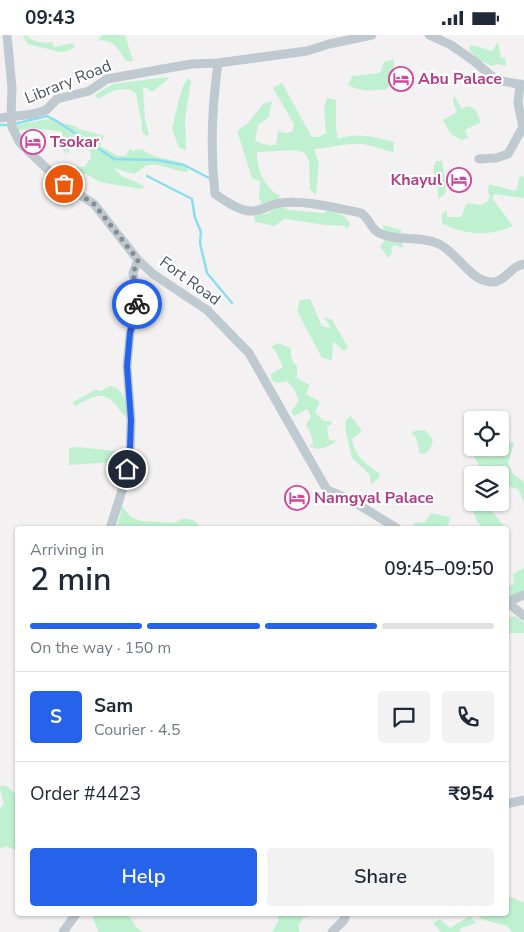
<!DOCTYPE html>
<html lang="en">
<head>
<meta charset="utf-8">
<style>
  :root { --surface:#fff; --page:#f2f2f3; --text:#1f2937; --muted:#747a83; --line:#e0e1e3; --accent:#2563eb }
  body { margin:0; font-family:"Nunito Sans",sans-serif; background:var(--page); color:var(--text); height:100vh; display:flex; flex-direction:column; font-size:19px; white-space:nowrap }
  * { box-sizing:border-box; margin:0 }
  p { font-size:16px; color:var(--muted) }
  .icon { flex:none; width:28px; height:28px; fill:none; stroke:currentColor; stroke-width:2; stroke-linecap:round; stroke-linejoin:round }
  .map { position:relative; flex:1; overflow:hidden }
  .side { position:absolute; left:15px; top:491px; width:494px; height:390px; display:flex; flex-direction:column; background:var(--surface); border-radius:5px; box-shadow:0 1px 4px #0004 }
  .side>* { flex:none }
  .fabs { position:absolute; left:464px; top:376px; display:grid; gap:10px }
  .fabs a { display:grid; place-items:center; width:45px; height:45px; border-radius:5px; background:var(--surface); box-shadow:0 1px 4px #0004; font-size:25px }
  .pin { position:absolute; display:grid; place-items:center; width:42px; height:42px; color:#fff; margin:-21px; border:2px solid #fff; border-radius:50%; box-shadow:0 1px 5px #0007 }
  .courier { position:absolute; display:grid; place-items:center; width:50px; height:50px; margin:-25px; border:4px solid #2563eb; border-radius:50%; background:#fff; color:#222; box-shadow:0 1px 6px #0007 }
  .head em { font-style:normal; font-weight:600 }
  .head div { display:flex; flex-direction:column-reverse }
  .head { display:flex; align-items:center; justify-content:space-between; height:85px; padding:0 15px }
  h1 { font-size:32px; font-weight:600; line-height:38px }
  .bar { display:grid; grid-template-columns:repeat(4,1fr); gap:8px 5px; align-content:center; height:60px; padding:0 15px }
  .bar i { height:6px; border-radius:4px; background:var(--line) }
  .bar .current { background:var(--accent) }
  .bar p { grid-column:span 4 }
  .line { display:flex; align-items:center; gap:12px; padding:0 15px; border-top:1px solid var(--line) }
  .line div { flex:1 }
  .round { display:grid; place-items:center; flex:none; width:52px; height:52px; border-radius:5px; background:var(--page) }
  .button { display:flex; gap:10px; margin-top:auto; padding:10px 15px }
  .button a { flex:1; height:58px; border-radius:5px; background:var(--accent); color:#fff; font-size:20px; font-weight:600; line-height:58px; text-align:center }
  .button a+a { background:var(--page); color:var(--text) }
  .status { display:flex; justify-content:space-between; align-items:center; height:35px; padding:0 25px; background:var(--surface); direction:ltr }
  .status svg { height:14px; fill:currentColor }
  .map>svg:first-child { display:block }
  .green { fill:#bff1d0 }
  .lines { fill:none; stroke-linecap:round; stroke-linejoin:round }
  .stream { stroke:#8bdeef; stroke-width:2.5 }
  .minor { stroke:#bec9d0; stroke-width:9 }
  .done { stroke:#848c92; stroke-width:5; stroke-dasharray:0 9 }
  .route { stroke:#2563eb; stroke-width:6 }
  .labels { text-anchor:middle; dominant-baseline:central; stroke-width:4.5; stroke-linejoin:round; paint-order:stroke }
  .hotel-label { font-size:16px; font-weight:bold; fill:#b23c85; stroke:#fff; text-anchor:start }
  .street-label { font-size:16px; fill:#48555f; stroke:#fff }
</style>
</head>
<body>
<div class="status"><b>09:43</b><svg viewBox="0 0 49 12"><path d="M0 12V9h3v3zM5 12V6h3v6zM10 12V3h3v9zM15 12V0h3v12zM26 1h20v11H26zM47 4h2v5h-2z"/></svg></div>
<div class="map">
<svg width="524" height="897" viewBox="0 0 524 897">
  <rect width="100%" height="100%" fill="#f3f1f1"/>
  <path class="green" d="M 26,0 C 33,7 42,9 52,7 L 54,12 L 73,8 L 75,12 L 68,16 L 60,17 L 28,9 L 23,2 Z
    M 102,0 L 125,0 L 133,26 L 126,26 C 119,15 113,3 98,6 Z
    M 498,7 L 501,23 L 505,23 L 506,31 L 497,29 L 492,31 L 479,25 L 469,15 L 471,10 L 492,16 Z
    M 394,24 L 393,41 L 387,54 C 374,56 360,57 348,50 L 352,41 L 380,38 L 384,27 Z
    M 167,42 L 168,44 L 152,57 L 147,53 L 143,53 L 145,84 L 149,100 L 146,101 L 142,97 L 142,89 L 136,59 L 130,54 L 115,55 L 99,63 L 97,63 L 95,60 L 113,49 Z
    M 188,43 L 191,46 L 185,83 L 186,115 L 179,113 L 172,93 L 182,53 Z
    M 282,48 L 312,102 L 318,102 L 326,98 L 324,73 L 327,63 L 336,65 C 337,79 334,90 338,104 C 358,97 374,102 394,107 L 393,117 C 382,115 372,110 362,109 C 345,108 330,113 314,114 L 319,128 L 316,160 L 310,154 L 309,126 L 305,118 L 296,115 L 257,117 C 257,135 264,152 280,161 L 277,165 L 261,169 L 259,161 L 260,146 L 252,143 L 237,96 L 248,88 L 263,69 L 272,66 L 269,82 L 258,90 L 255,106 L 270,111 L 276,109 L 278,96 L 285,98 L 292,97 L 294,89 L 273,53 Z
    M 454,61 L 462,74 L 467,71 L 475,74 L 481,87 L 465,95 L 468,103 L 461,105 L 451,99 L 443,85 L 457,77 L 453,67 Z
    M 54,83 L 63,89 L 72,90 L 80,94 L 104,101 L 100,111 L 118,121 L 126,121 L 130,113 L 132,116 L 142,114 C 158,127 175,122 187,131 L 188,137 C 176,137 159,127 148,130 C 144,131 138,137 134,139 L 114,133 C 123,146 133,143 145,152 L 141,154 L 100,147 L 84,138 L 76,140 L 74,136 L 75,132 L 84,132 L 91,123 L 90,116 L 73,109 L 67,119 L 63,115 L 62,97 C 46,94 34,92 18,96 L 16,95 L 17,90 Z
    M 436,126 L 442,126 C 444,134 445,147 446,157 L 439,164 C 438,161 438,159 438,156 C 437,143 430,140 436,126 Z
    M 520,141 L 524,142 L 524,163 L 495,159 L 492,163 L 513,191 C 490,202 464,200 442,188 L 442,179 L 447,175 L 447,182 L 461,182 L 467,168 L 481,170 L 487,167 L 490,162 L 488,156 L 489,149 L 516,156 Z
    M 279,171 L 289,175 L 324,178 L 327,176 C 338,178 346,179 350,190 L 346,194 L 344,190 C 332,193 299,185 284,184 L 275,191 L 255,187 L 254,179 L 267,179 Z
    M 383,190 L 401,195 L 403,213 L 395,210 L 391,213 L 392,218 L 388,223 L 380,211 L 385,205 Z
    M 310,264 L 322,291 L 331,293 L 324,282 L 332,285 L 348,312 L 344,316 L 333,306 L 332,325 L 322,323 L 297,276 L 300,265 Z
    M 277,308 L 291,313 C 290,320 291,326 297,331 L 297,343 L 310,350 L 306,359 L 320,367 L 315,377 L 324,386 L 331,386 L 332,389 L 327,392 L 329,405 L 337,406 C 327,412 320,417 309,411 L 313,409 L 312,402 L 306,390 L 311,382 L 307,374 L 294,381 L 291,377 L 299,365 L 294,354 L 287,346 L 277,348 L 271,345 L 271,339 L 283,332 L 275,315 L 271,312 Z
    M 110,351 C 124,354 126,366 127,379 L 124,381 C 107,356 101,356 75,371 L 73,367 L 95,355 L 101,356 Z
    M 351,381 L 362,396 L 352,404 C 354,420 366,430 379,438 L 380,441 L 371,450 L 370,440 L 352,423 L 345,392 L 346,385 Z
    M 425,395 L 433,405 L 431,412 L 425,419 L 419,418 L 419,413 L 415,401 L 411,399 L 414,396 Z
    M 467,405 L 472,406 L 472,412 L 485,413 L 494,422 L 510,407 L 514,408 L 508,428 L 513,439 L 524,447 L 524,467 L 518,454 C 510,452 500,450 500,440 L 497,440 L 493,434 L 483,437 L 467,410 Z
    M 78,412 L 124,417 L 122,423 L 115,427 L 69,430 L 69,413 Z
    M 122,471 L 131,482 L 141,486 L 174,488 L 184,483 L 195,486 L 201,494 L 116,494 L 121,478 L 120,473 Z
    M 478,472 L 493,477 L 506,494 L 484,494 L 476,485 L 473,473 Z
    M 431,478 L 450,482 L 449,488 L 443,494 L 413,494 L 414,488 L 425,487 Z
    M 524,533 L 524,559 L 511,562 L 506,560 L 506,552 L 514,549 L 513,539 Z
    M 515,581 L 524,588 L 524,598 L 510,598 L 506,602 L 506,584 Z
    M 1,750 L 8,752 L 17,761 L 17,800 L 15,803 L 17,808 L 17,816 L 6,811 L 0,814 L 0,773 L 4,769 L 0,754 Z
    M 511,862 L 524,868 L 524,897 L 512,897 L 507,891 L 481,884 L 479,879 L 506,879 L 506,863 Z
    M 91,879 L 128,879 L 136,892 L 143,897 L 99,897 Z
    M 276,879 L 320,879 L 303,883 L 298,891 L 300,897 L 272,897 L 279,885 Z
    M 470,881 L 476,888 L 461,893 L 459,897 L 441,897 L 433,888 L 440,884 L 450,893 Z"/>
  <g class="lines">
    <path class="stream" d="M 14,89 L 47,81 L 58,87 L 114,124 L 156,125 L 184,130 L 209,143
      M 0,90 L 8,90
      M 147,141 L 192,164 L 195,183 L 201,197 L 200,208 L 207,238 L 232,268"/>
    <path class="minor" d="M 7,0 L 12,53 L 11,82 L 12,92 L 20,108 L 63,149 L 94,169 L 138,225 L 153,239 L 207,275 L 249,318 L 327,455 L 351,465 L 398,494
      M 429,0 L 451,10 L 474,26 L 496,45 L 524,50
      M 218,28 C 212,71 210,115 215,159 C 224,165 239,176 250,176 C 261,177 270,169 280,168 C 307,165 335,173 361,178 C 370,184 370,193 379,198 C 397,207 420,200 439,209 C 458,218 470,246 491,247 C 505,248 510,231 524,229
      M 0,83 L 33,79 L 46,75 L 57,64 L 89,56 L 107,44 L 191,29 L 218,28 L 307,16 L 329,9 L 372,0
      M 479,124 L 496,123 L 508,119 L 523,92 L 518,68 L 520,49
      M 110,494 L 124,449 L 130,416 L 131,385 L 127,331 L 130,298 L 137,272 L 133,238 L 138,225
      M 506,566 L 524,581
      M 507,567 L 524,560
      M 506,769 L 524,765
      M 63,897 L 76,879
      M 332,897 L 344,885 L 346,879"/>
  </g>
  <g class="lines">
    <path class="done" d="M 64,149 L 94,169 L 138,225 L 133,238 L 137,269"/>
    <path class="route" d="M 127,434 L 130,414 L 131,385 L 127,331 L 130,298 L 137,269"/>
  </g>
  <defs>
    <symbol id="hotel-ring" viewBox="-11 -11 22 22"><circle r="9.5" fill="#fff" stroke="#d1479c" stroke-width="1.5"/><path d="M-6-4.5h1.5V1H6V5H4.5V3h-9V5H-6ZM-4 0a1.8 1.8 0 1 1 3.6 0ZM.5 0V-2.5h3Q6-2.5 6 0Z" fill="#d1479c"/></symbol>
  </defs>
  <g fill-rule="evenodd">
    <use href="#hotel-ring" x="387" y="30" width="28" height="28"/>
    <use href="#hotel-ring" x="19" y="93" width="28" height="28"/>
    <use href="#hotel-ring" x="445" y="131" width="28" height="28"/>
    <use href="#hotel-ring" x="283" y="449" width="28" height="28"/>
  </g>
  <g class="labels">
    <g class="hotel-label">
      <text x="418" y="44">Abu Palace</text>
      <text x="50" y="107">Tsokar</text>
      <text x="442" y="145" text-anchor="end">Khayul</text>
      <text x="314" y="463">Namgyal Palace</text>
    </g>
    <g class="street-label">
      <text transform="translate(68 47) rotate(-22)">Library Road</text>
      <text transform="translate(190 246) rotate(36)">Fort Road</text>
    </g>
  </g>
</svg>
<div class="fabs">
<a><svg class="icon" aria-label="locate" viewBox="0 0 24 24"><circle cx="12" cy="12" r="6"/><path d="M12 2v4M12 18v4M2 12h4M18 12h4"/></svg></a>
<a><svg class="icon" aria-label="layers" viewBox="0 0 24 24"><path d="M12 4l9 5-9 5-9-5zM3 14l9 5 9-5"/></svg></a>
</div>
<div class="pin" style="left:64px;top:149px;background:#ea580c"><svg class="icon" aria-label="bag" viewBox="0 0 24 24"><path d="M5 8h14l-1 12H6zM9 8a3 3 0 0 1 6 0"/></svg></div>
<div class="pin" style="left:127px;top:434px;background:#1f2937"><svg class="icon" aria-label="home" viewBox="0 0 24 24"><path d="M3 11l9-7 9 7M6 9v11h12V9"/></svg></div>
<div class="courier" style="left:137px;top:269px"><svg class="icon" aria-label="bike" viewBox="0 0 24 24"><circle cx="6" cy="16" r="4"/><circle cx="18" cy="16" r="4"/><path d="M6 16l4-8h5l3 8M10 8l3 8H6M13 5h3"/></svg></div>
<section class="side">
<div class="head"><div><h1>2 min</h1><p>Arriving in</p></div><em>09:45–09:50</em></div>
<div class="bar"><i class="current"></i><i class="current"></i><i class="current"></i><i></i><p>On the way · 150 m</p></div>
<div class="line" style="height:90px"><b class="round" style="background:var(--accent);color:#fff">S</b><div><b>Sam</b><p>Courier · 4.5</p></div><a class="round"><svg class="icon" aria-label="chat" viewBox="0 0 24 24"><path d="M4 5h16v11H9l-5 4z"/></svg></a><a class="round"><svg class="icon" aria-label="phone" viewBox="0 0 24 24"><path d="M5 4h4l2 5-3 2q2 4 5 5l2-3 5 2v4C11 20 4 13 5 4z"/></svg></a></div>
<div class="line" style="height:65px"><div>Order #4423</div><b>₹954</b></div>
<div class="button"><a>Help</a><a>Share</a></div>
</section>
</div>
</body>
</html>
